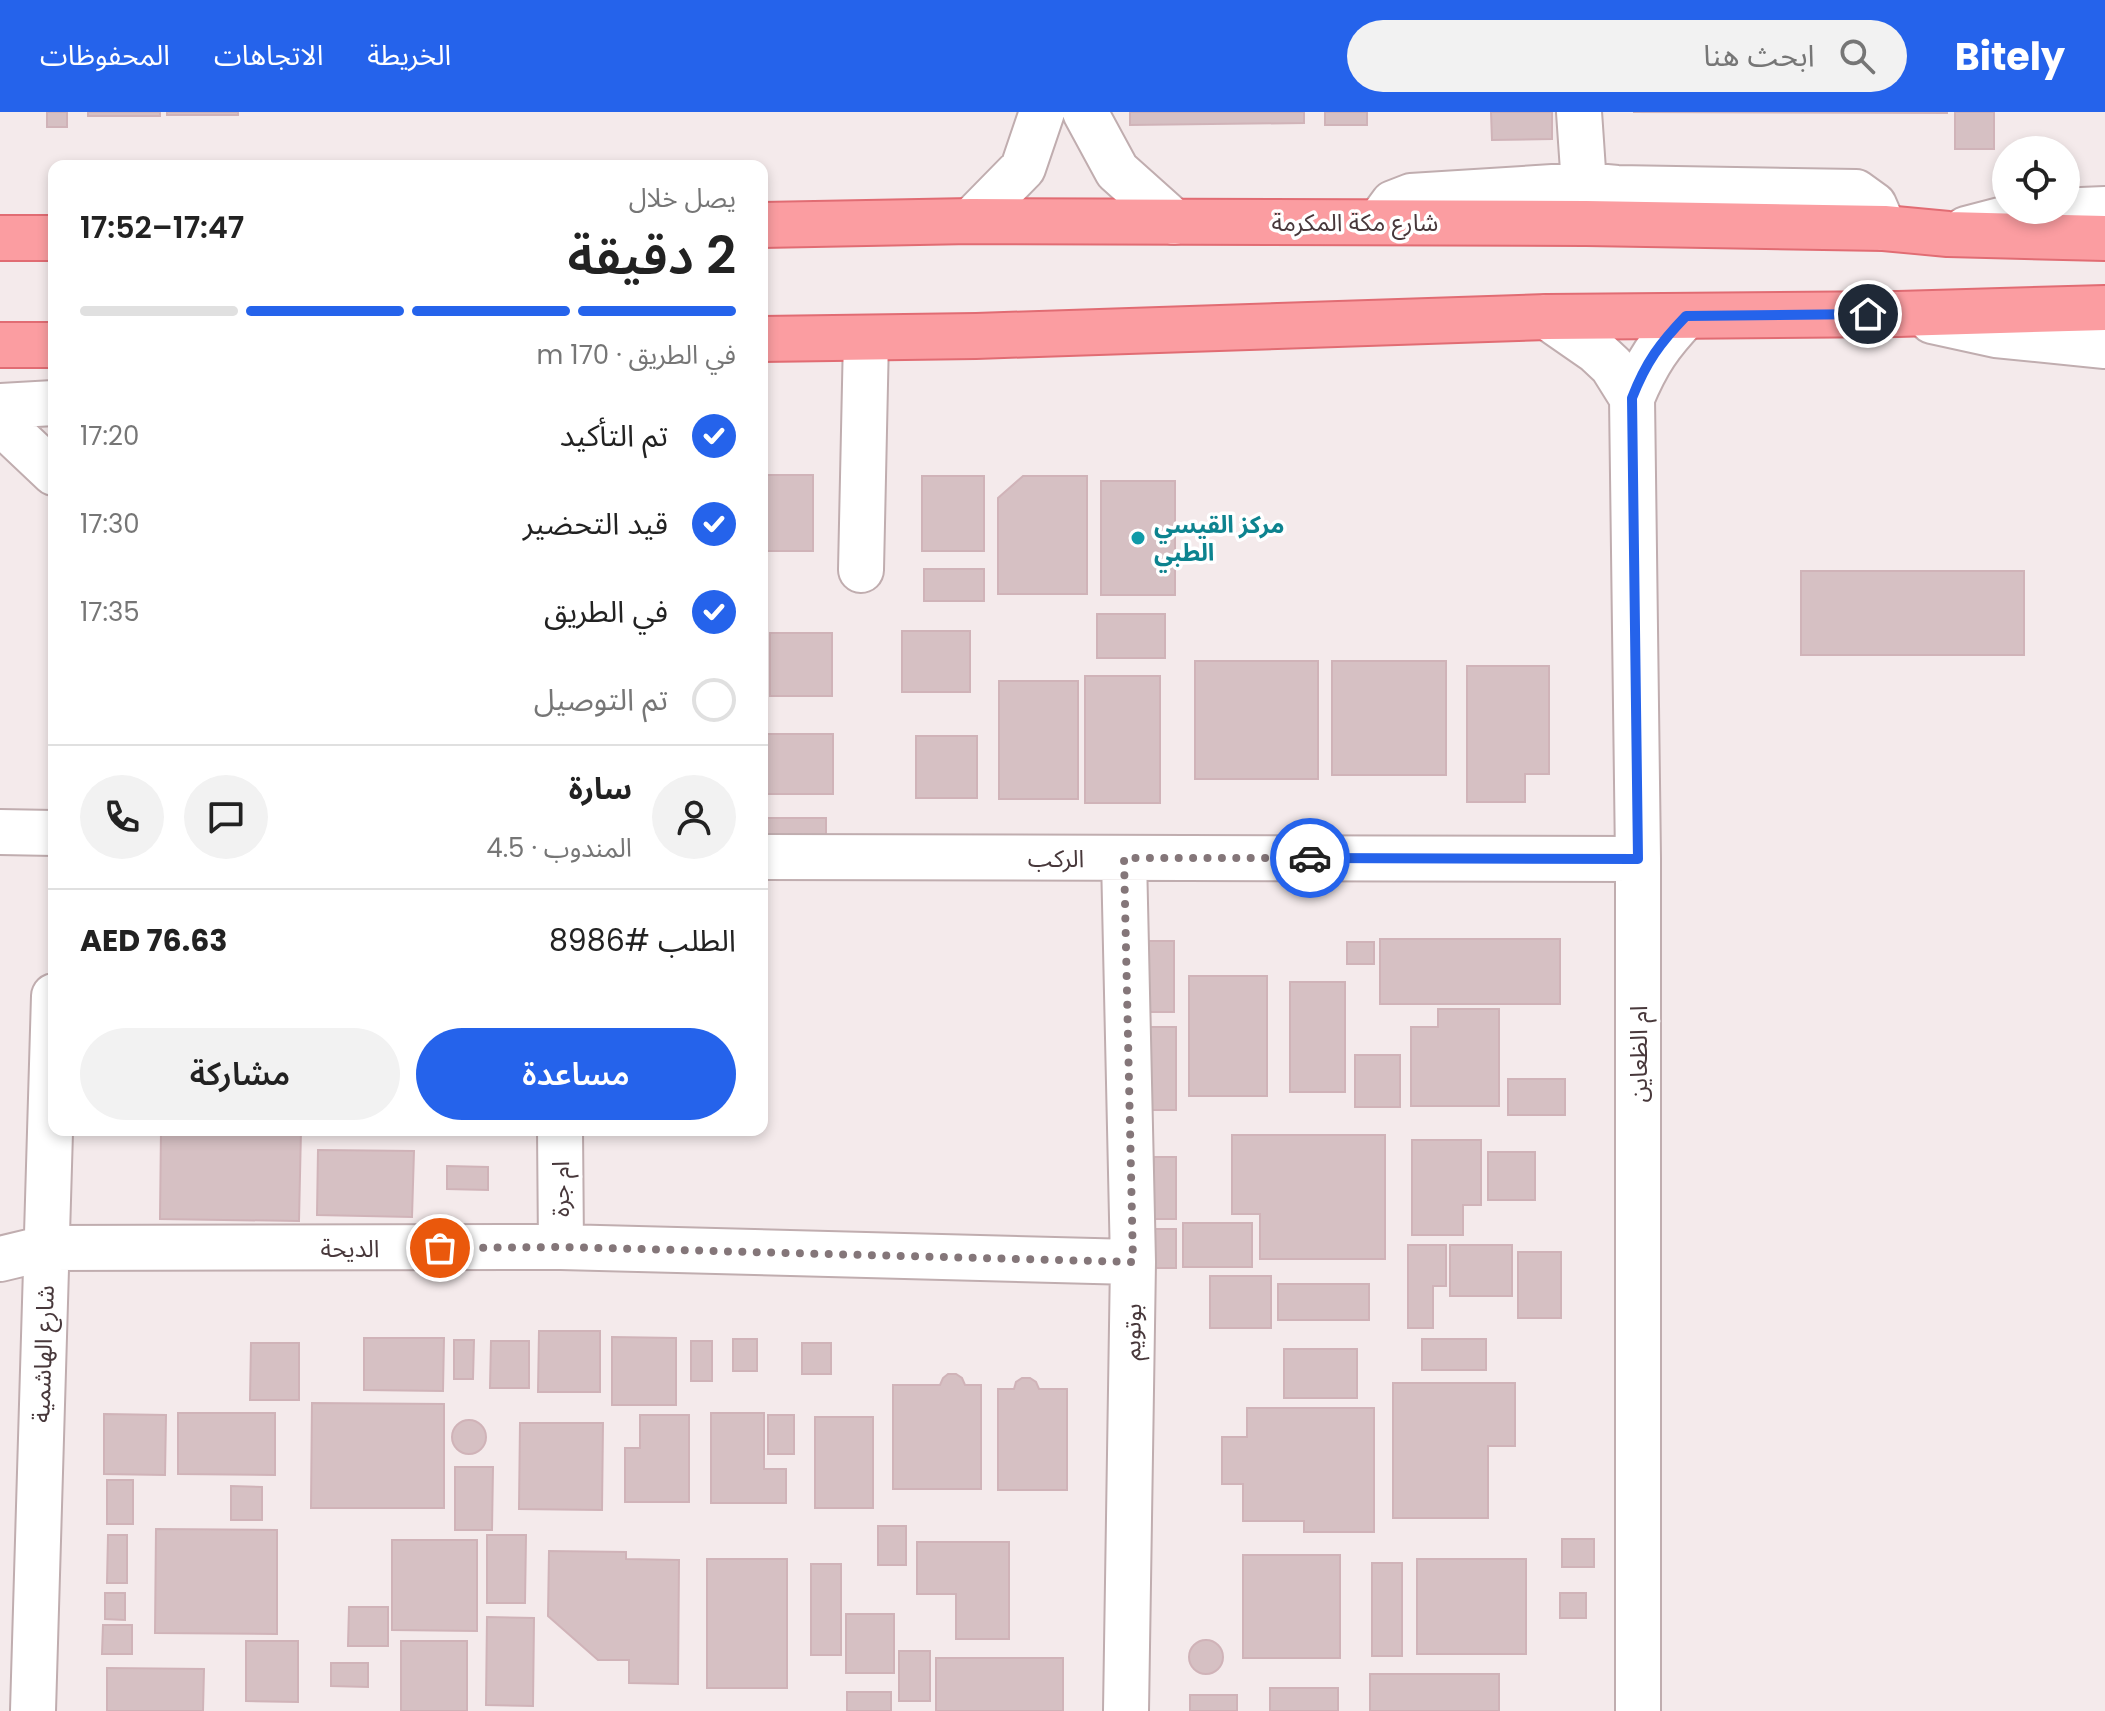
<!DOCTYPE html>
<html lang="ar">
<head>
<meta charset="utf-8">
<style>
  :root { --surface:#fff; --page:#f2f2f2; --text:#222; --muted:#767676; --line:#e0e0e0; --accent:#2563eb }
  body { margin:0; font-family:Poppins,"Noto Sans Arabic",sans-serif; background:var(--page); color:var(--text); direction:rtl; height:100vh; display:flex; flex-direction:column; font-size:30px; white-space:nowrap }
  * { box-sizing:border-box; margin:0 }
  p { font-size:26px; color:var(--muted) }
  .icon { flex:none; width:44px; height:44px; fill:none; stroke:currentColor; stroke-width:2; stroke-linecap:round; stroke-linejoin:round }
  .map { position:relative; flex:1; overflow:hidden; direction:ltr }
  .drawer { position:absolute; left:48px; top:48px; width:720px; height:976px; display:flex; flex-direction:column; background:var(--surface); border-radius:16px; box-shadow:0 4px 12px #0003; direction:rtl }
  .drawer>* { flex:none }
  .fabs { position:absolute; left:1992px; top:24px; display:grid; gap:16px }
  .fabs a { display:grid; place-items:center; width:88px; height:88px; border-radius:50%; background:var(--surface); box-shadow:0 4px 12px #0003; font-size:40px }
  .pin { position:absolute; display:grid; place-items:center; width:68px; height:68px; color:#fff; margin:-34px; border:4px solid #fff; border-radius:50%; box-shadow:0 2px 8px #0007 }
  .courier { position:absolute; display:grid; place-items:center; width:80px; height:80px; margin:-40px; border:6px solid #2563eb; border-radius:50%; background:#fff; color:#222; box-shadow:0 2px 10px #0007 }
  .headline em { font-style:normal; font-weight:600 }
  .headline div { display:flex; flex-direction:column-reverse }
  .headline { display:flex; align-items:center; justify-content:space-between; height:136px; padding:0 32px }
  h1 { font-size:52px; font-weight:600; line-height:60px }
  .bar { display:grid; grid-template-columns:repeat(4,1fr); gap:12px 8px; align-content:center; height:96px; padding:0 32px }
  .bar i { height:10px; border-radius:6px; background:var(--line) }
  .bar .selected { background:var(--accent) }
  .bar p { grid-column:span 4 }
  .line { display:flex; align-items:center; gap:20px; padding:0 32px; border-top:2px solid var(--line) }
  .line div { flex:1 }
  .round { display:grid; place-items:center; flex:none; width:84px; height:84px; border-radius:42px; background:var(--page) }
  ol { padding:0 32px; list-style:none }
  li { display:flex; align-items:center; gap:24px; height:88px }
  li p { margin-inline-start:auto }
  li .icon { padding:8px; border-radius:50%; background:var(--accent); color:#fff; stroke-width:4 }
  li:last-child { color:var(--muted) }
  li i { width:44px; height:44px; border:4px solid var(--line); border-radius:50% }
  .button { display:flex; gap:16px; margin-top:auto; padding:16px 32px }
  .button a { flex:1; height:92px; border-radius:48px; background:var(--accent); color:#fff; font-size:32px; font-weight:600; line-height:92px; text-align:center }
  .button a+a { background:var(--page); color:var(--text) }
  header { display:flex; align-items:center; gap:48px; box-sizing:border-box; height:112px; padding:0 40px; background:var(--accent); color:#fff }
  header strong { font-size:38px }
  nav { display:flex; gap:44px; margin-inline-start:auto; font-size:28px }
  .search { width:560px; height:72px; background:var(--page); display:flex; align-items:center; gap:20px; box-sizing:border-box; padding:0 28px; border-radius:44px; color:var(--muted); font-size:30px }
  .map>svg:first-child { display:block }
  .building { fill:#d6c0c3; stroke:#d0b3b8; stroke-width:2 }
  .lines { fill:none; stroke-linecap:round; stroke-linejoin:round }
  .minor-casing { stroke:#c0adaf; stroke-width:48 }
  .major-casing { stroke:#e16c73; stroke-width:48 }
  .minor { stroke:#fff; stroke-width:44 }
  .major { stroke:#fb9da1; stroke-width:44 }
  .done { stroke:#847679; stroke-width:8; stroke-dasharray:0 14.4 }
  .route { stroke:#2563eb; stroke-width:10 }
  .culture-dot { fill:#0f9aa8; stroke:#fff; stroke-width:3 }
  .labels { text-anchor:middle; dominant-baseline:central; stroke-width:7; stroke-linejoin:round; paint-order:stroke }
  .street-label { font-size:24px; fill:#48383b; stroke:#fff }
  .culture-label { font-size:24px; font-weight:bold; fill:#0d838f; stroke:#fff; text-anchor:start }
</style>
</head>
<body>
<header>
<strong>Bitely</strong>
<div class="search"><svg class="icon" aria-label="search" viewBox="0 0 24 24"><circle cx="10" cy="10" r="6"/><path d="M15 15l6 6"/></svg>ابحث هنا</div>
<nav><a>الخريطة</a><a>الاتجاهات</a><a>المحفوظات</a></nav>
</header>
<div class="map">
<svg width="2105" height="1599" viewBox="0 0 2105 1599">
  <rect width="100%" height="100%" fill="#f4eaeb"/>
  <path class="building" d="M 47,0 L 67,0 L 67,15 L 47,15 Z
    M 88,0 L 160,0 L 160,4 L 88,4 Z
    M 167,0 L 238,0 L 238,3 L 167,3 Z
    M 1130,0 L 1304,0 L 1304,11 L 1130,13 Z
    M 1325,0 L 1367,0 L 1367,13 L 1325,13 Z
    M 1491,0 L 1552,0 L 1552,27 L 1492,28 Z
    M 1633,0 L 1947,0 L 1947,1 Z
    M 1955,0 L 1994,0 L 1994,37 L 1955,37 Z
    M 762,363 L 813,363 L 813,439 L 762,439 Z
    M 922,364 L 984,364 L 984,439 L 922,439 Z
    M 1023,364 L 1087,364 L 1087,482 L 998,482 L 998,386 Z
    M 1101,369 L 1175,369 L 1175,483 L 1101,483 Z
    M 924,457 L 984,457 L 984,489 L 924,489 Z
    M 1801,459 L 2024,459 L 2024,543 L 1801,543 Z
    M 1097,502 L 1165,502 L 1165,546 L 1097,546 Z
    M 902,519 L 970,519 L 970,580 L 902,580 Z
    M 770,521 L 832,521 L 832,584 L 770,584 Z
    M 1195,549 L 1318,549 L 1318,667 L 1195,667 Z
    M 1332,549 L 1446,549 L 1446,663 L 1332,663 Z
    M 1467,554 L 1549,554 L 1549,662 L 1525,662 L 1525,690 L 1467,690 Z
    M 1085,564 L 1160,564 L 1160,691 L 1085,691 Z
    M 999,569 L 1078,569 L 1078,687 L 999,687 Z
    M 762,622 L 833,622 L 833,682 L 762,682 Z
    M 916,624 L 977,624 L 977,686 L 916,686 Z
    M 762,706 L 826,706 L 826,732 L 762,732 Z
    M 1380,827 L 1560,827 L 1560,892 L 1380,892 Z
    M 1149,829 L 1174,829 L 1174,900 L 1149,900 Z
    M 1347,830 L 1374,830 L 1374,852 L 1347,852 Z
    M 1189,864 L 1267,864 L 1267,984 L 1189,984 Z
    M 1290,870 L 1345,870 L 1345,980 L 1290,980 Z
    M 1438,897 L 1499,897 L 1499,994 L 1411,994 L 1411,915 L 1438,915 Z
    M 1149,915 L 1176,915 L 1176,998 L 1149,998 Z
    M 1355,943 L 1400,943 L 1400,995 L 1355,995 Z
    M 1508,967 L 1565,967 L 1565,1003 L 1508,1003 Z
    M 161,1018 L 301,1018 L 299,1109 L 160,1107 Z
    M 1232,1023 L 1385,1023 L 1385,1147 L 1260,1147 L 1260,1102 L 1232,1102 Z
    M 1412,1028 L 1481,1028 L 1481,1093 L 1463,1093 L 1463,1123 L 1412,1123 Z
    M 318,1038 L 414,1039 L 412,1105 L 317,1103 Z
    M 1488,1040 L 1535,1040 L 1535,1088 L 1488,1088 Z
    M 1154,1045 L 1176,1045 L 1176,1107 L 1154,1107 Z
    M 447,1054 L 488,1055 L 488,1078 L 447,1077 Z
    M 1183,1111 L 1252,1111 L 1252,1155 L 1183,1155 Z
    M 1154,1117 L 1176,1117 L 1176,1156 L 1154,1156 Z
    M 1408,1133 L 1446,1133 L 1446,1174 L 1433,1174 L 1433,1216 L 1408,1216 Z
    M 1450,1133 L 1512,1133 L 1512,1184 L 1450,1184 Z
    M 1518,1140 L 1561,1140 L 1561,1206 L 1518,1206 Z
    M 1210,1164 L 1271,1164 L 1271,1216 L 1210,1216 Z
    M 1278,1172 L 1369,1172 L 1369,1208 L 1278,1208 Z
    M 539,1219 L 600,1219 L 600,1280 L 538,1280 Z
    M 612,1225 L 676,1226 L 676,1293 L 612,1293 Z
    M 364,1226 L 444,1226 L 443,1279 L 364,1278 Z
    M 733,1227 L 757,1227 L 757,1259 L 733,1259 Z
    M 1422,1227 L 1486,1227 L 1486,1258 L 1422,1258 Z
    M 454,1228 L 474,1228 L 473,1267 L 454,1267 Z
    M 491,1229 L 529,1229 L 529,1276 L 490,1276 Z
    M 691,1229 L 712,1229 L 712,1269 L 691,1269 Z
    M 251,1231 L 299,1231 L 299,1288 L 250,1288 Z
    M 802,1231 L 831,1231 L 831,1262 L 802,1262 Z
    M 1284,1237 L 1357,1237 L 1357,1286 L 1284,1286 Z
    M 948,1262 L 956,1262 L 962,1266 L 965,1273 L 981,1273 L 981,1377 L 893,1377 L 893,1273 L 940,1273 L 943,1266 Z
    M 1022,1266 L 1030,1266 L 1036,1270 L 1039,1277 L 1067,1277 L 1067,1378 L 998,1378 L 998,1277 L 1014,1277 L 1016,1270 Z
    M 1393,1271 L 1515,1271 L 1515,1334 L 1488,1334 L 1488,1406 L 1393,1406 Z
    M 312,1291 L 444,1292 L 444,1396 L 311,1396 Z
    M 1247,1296 L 1374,1296 L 1374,1420 L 1304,1420 L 1304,1409 L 1243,1409 L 1243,1372 L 1222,1372 L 1222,1325 L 1247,1325 Z
    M 178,1301 L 275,1301 L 275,1363 L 178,1362 Z
    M 711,1301 L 764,1301 L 764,1357 L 786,1357 L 786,1391 L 711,1391 Z
    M 104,1302 L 166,1303 L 165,1363 L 104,1362 Z
    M 640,1303 L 689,1303 L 689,1390 L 625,1390 L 625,1336 L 640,1336 Z
    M 768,1303 L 794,1303 L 794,1342 L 768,1342 Z
    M 815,1305 L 873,1305 L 873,1396 L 815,1396 Z
    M452 1325a17 17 0 1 1 34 0a17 17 0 1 1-34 0Z
    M 520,1311 L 603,1311 L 602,1398 L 519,1397 Z
    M 455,1355 L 493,1355 L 492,1418 L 455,1418 Z
    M 107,1368 L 133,1368 L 133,1412 L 107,1412 Z
    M 231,1374 L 262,1375 L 262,1408 L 231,1408 Z
    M 878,1414 L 906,1414 L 906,1453 L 878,1453 Z
    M 156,1417 L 277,1418 L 277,1522 L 155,1521 Z
    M 108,1423 L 127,1423 L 127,1471 L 107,1471 Z
    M 487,1423 L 526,1423 L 525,1491 L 487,1491 Z
    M 1562,1427 L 1594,1427 L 1594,1455 L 1562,1455 Z
    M 392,1428 L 477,1428 L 477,1519 L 392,1518 Z
    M 917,1430 L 1009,1430 L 1009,1527 L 956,1527 L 956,1482 L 917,1482 Z
    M 549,1439 L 626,1440 L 626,1447 L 679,1448 L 678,1572 L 629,1571 L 629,1548 L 598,1548 L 548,1504 Z
    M 1243,1443 L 1340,1443 L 1340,1546 L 1243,1546 Z
    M 707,1447 L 787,1447 L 787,1576 L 707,1576 Z
    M 1417,1447 L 1526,1447 L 1526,1542 L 1417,1542 Z
    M 1372,1451 L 1402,1451 L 1402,1544 L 1372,1544 Z
    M 811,1452 L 841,1452 L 841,1543 L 811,1543 Z
    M 105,1481 L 125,1481 L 125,1508 L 105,1507 Z
    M 1560,1481 L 1586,1481 L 1586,1506 L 1560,1506 Z
    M 349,1495 L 388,1495 L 388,1534 L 348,1534 Z
    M 846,1502 L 894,1502 L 894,1561 L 846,1561 Z
    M 487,1505 L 534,1506 L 533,1594 L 486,1593 Z
    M 103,1513 L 132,1513 L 132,1542 L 102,1542 Z
    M1189 1545a17 17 0 1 1 34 0a17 17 0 1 1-34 0Z
    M 246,1529 L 298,1529 L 298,1590 L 246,1589 Z
    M 401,1529 L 467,1529 L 467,1599 L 401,1599 Z
    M 899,1539 L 930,1539 L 930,1589 L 899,1589 Z
    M 936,1546 L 1063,1546 L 1063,1599 L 936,1599 Z
    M 331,1551 L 368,1551 L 368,1575 L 331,1574 Z
    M 107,1556 L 204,1557 L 203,1599 L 107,1599 Z
    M 1370,1562 L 1499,1562 L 1499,1599 L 1370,1599 Z
    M 1270,1576 L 1338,1576 L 1338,1599 L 1270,1599 Z
    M 847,1580 L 891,1580 L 891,1599 L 847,1599 Z
    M 1190,1583 L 1237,1583 L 1237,1599 L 1190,1599 Z"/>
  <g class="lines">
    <defs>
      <path id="minor" d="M 1085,0 L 1117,59 L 1174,110
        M 971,109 L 1023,56 L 1042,0
        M 1379,110 L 1393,91 L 1411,84 L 1584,73 L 1579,0
        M 1586,111 L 1584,73 L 1617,76 L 1856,80 L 1874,93 L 1884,116
        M 1966,117 L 2031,100 L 2105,97
        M 1547,205 L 1596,239 L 1612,254 L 1632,286
        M 1932,209 L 1996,223 L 2105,234
        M 0,294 L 54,291
        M 0,310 L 54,361
        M 861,458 L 866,226
        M 0,720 L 54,721
        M 762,745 L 1638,747
        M 1124,746 L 1133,1150 L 1126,1599
        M 560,1018 L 561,1135
        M 0,1147 L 46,1136 L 561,1135 L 1133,1150
        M 33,1599 L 54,884
        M 1638,1599 L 1638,747 L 1632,286 C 1647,250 1660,231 1686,204"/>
      <path id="major" d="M 762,113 L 971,109 L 1586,111 L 1884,116 L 1948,122 L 2105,126
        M 0,126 L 54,126
        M 762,227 L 976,224 L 1547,205 L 1898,202 L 2105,196
        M 0,233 L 54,233"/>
    </defs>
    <use href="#minor" class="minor-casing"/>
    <use href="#major" class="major-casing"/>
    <use href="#minor" class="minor"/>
    <use href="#major" class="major"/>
  </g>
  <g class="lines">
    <path class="done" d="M 440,1136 L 561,1135 L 1133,1150 L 1124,746 L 1310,746"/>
    <path class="route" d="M 1310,746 L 1638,747 L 1632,286 C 1646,250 1660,231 1686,204 L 1868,202"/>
  </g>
  <circle class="culture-dot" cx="1138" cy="426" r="8"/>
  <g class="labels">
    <g class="street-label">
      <text x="1355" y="110">شارع مكة المكرمة</text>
      <text x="1056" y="746">الركب</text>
      <text transform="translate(1638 942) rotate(-90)">ام الظعاين</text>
      <text transform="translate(560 1077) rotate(-90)">ام جرة</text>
      <text x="350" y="1136">الديحة</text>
      <text transform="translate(1132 1220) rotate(-89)">بوتويم</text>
      <text transform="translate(43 1242) rotate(-88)">شارع الهاشمية</text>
    </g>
    <g class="culture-label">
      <text x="1154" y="412">مركز القيسي<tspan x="1154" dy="28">الطبي</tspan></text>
    </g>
  </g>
</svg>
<div class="fabs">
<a><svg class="icon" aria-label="locate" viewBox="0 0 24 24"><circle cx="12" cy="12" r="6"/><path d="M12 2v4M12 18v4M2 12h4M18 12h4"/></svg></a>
</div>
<div class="pin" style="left:440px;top:1136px;background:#ea580c"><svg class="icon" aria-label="bag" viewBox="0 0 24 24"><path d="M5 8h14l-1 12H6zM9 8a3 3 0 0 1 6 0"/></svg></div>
<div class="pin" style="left:1868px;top:202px;background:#1f2937"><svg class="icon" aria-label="home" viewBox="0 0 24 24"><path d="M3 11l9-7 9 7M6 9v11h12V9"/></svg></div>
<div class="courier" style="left:1310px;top:746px"><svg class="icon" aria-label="car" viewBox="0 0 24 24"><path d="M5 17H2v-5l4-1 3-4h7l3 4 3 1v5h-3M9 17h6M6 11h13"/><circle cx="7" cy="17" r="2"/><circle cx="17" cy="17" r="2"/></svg></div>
<section class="drawer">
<div class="headline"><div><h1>2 دقيقة</h1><p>يصل خلال</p></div><em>17:47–17:52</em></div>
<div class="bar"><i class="selected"></i><i class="selected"></i><i class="selected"></i><i></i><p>في الطريق · 170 m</p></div>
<ol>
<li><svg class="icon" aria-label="check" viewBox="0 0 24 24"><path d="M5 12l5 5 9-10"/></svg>تم التأكيد<p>17:20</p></li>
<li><svg class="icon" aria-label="check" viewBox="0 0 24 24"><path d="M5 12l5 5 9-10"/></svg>قيد التحضير<p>17:30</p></li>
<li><svg class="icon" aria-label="check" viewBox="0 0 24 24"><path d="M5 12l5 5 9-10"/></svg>في الطريق<p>17:35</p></li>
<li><i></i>تم التوصيل</li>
</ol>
<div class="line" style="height:144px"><a class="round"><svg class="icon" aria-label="person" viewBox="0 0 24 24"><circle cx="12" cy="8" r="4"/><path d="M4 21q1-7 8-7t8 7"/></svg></a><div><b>سارة</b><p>المندوب · 4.5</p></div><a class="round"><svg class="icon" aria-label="chat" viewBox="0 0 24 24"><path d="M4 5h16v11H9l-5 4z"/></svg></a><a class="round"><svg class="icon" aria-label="phone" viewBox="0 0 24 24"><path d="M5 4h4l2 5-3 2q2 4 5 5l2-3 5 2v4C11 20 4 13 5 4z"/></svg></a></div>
<div class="line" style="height:104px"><div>الطلب #8986</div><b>AED 76.63</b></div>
<div class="button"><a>مساعدة</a><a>مشاركة</a></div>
</section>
</div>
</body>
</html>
